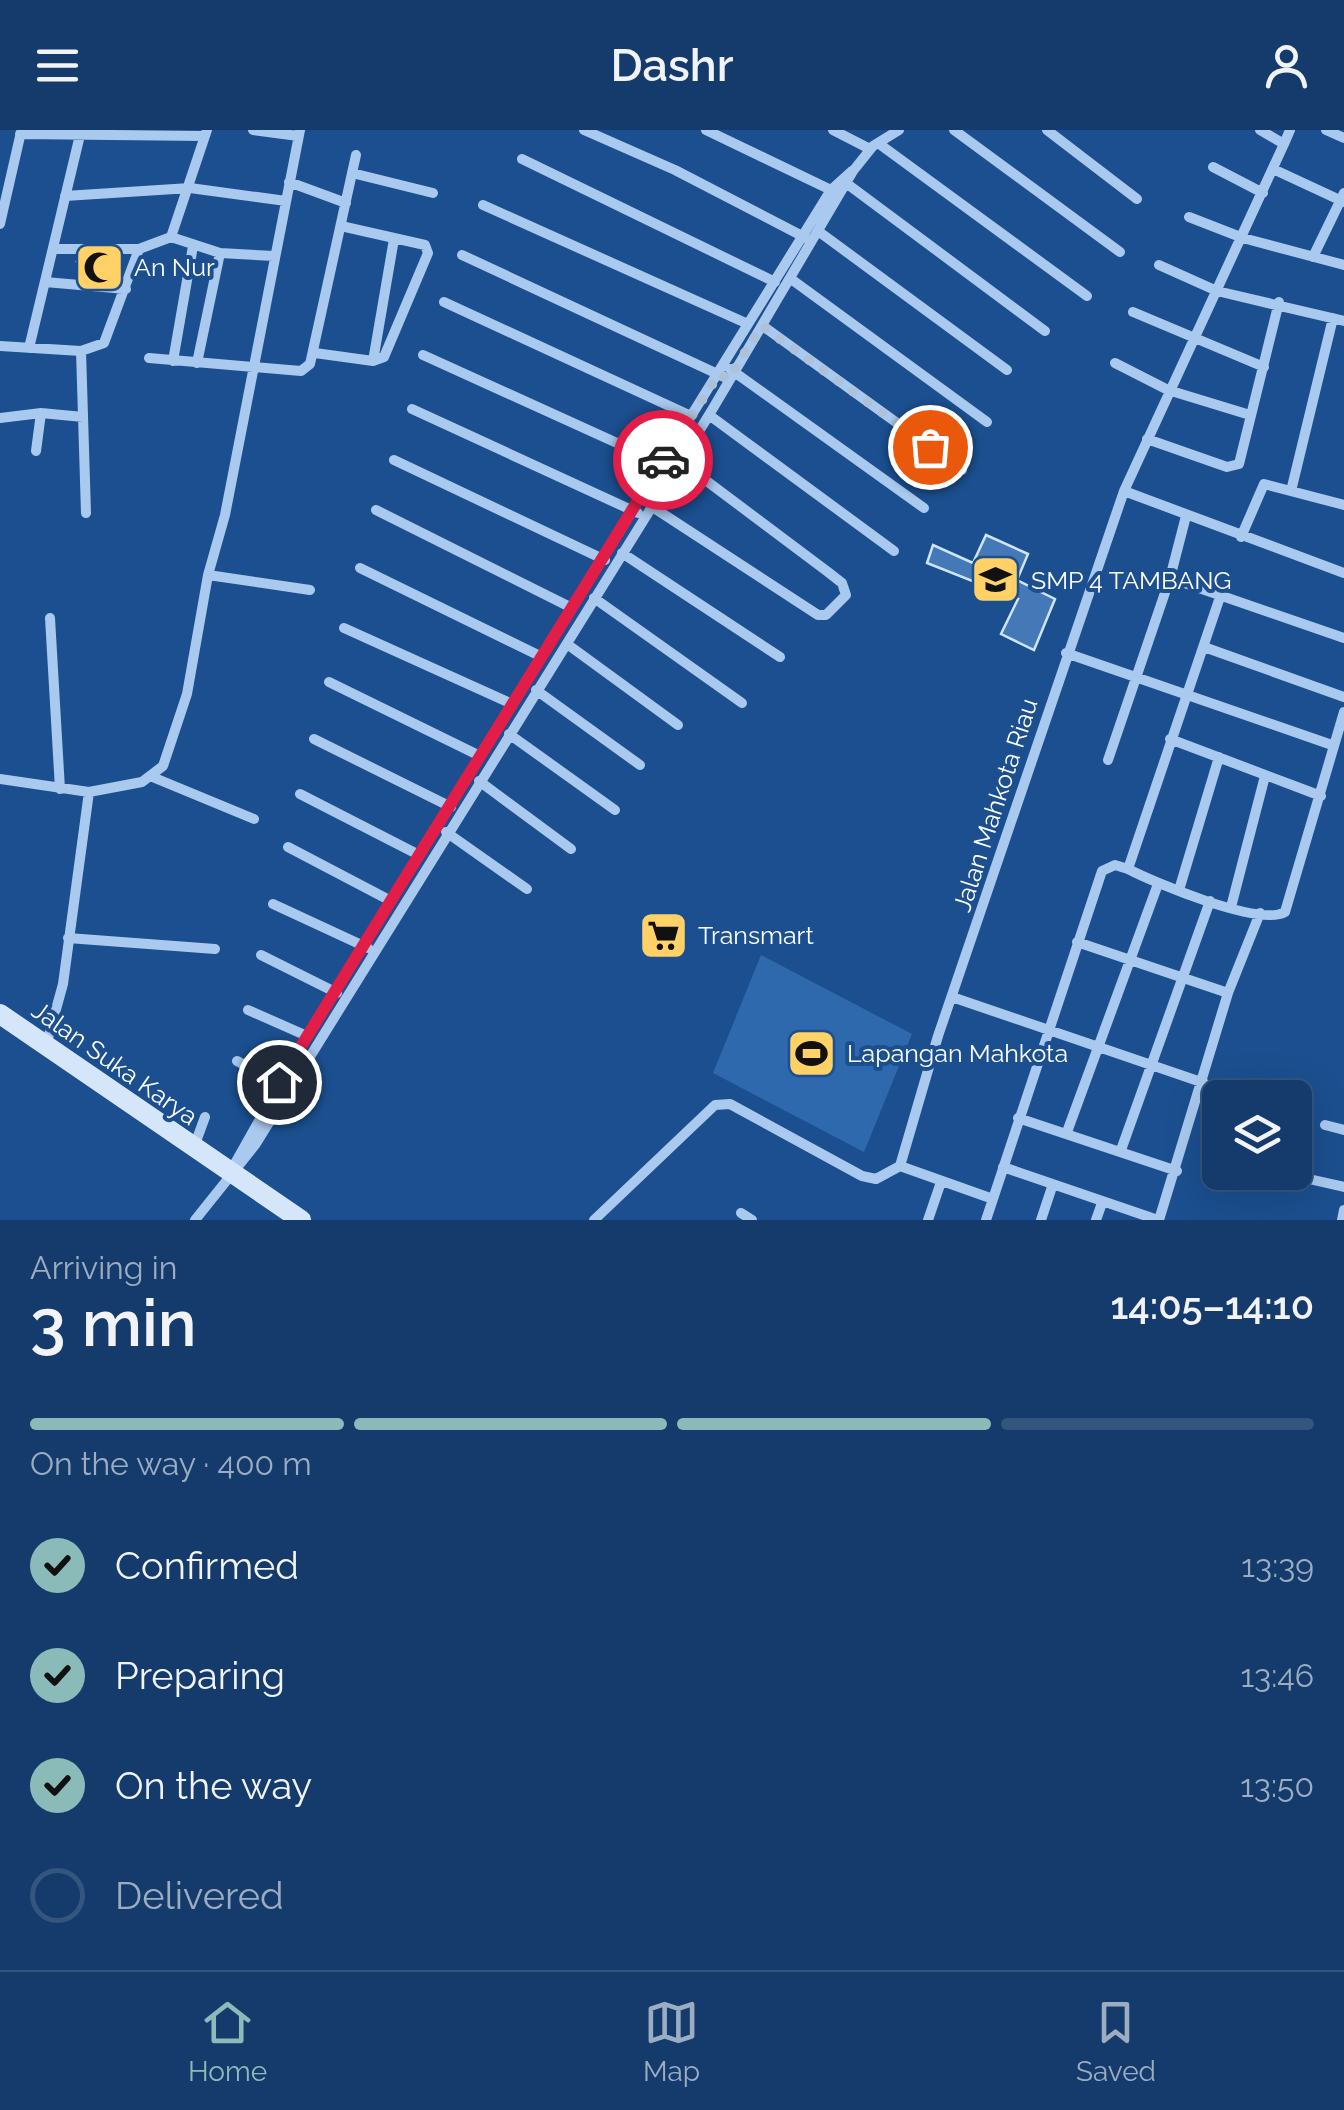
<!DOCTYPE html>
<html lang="en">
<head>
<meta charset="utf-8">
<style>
  :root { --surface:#143b6b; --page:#214673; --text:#f1f3f6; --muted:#9dadc1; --line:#33557e; --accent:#8bbbb9 }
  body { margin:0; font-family:Raleway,sans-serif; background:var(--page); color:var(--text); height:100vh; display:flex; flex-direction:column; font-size:38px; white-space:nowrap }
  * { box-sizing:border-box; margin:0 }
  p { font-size:32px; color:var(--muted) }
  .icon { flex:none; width:55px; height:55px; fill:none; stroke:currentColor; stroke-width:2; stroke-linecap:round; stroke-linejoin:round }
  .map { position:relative; height:1090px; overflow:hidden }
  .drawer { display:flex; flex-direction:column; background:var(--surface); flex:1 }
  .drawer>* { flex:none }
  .buttons { position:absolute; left:1202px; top:950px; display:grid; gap:20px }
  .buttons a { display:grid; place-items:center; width:110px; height:110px; border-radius:15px; background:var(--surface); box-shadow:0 10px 40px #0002,0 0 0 2px var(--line); font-size:50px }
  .pin { position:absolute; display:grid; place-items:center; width:85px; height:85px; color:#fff; margin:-42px; border:5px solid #fff; border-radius:50%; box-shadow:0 2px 10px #0007 }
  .courier { position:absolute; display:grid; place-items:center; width:100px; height:100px; margin:-50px; border:8px solid #e11d48; border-radius:50%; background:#fff; color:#222; box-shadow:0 2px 12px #0007 }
  .head em { font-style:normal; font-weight:600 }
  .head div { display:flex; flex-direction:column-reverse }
  .head { display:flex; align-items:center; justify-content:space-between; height:170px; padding:0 30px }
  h1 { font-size:65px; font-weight:600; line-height:75px }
  .bar { display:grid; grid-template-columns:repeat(4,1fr); gap:15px 10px; align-content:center; height:120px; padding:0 30px }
  .bar i { height:12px; border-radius:8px; background:var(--line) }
  .bar .on { background:var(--accent) }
  .bar p { grid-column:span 4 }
  ol { padding:0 30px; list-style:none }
  li { display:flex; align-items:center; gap:30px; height:110px }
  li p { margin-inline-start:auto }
  li .icon { padding:10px; border-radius:50%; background:var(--accent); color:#111; stroke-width:4 }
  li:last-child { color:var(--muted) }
  li i { width:55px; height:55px; border:5px solid var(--line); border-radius:50% }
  header { display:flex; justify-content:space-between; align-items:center; height:130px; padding:0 30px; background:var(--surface); font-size:45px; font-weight:600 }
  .tab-bar { display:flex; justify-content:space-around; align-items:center; height:140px; border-top:2px solid var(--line); background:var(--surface); font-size:28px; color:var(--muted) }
  .tab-bar a { display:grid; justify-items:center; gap:5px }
  .tab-bar .on { color:var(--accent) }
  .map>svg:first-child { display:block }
  .green { fill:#2e69ad }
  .building { fill:#4478b7; stroke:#cfe3fa; stroke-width:2.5 }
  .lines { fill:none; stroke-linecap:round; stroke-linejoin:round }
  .minor { stroke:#a9c9ee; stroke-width:10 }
  .secondary { stroke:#d6e6fa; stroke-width:20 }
  .done { stroke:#afc1d8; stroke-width:10; stroke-dasharray:0 18 }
  .route { stroke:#e11d48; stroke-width:12 }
  .labels { text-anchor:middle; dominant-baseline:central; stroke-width:8; stroke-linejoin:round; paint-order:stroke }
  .poi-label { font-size:25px; fill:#fff; stroke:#1b4f8f; text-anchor:start }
  .street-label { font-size:25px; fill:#fff; stroke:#1b4f8f }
</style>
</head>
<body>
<header><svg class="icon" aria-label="menu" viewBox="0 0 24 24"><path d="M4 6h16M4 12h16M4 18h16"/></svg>Dashr<svg class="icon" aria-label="person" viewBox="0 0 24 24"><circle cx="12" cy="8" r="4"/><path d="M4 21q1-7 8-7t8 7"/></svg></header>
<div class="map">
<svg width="1344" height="1090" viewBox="0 0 1344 1090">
  <rect width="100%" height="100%" fill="#1b4f8f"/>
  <path class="green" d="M 761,825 L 912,904 L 864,1022 L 713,943 Z"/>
  <path class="building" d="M 88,130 L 117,132 L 120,143 L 115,149 L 84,147 L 77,132 Z
    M 986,405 L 1028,424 L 1017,450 L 1055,469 L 1034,520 L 1001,504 L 1018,469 L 927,433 L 933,415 L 973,433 Z"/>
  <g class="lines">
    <path class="minor" d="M 253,0 L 298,6
      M 584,0 L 675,40 L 808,109
      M 706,0 L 831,60
      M 833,0 L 870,19
      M 954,0 L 1120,122
      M 1047,0 L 1137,69
      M 1326,0 L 1344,8
      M 20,4 L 203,6
      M 878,13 L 1087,166
      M 1284,14 L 1290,0
      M 522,29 L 775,152
      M 1213,37 L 1263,63
      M 1273,39 L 1344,72
      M 352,43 L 433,63
      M 289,52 L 346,73
      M 846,53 L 1045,201
      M 65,66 L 190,58 L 286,71
      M 483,75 L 748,194
      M 1189,87 L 1243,108 L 1344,135
      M 0,94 L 21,2
      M 818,101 L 1007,240
      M 171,107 L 220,123 L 274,126
      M 56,119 L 139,119
      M 462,125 L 724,247
      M 1313,127 L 1344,63
      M 1159,135 L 1217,161 L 1344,191
      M 791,149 L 987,292
      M 45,152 L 126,159
      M 444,172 L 691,286
      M 1133,182 L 1264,237
      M 763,196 L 962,340
      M 0,216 L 81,221 L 104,213 L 139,119 L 171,107 L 207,0
      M 29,218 L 80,5
      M 81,221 L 86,383
      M 315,223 L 373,231 L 384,227 L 428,123 L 425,115 L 341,96
      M 423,225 L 661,333
      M 149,228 L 301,241 L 310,234 L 356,25
      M 173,231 L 193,116
      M 373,231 L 394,109
      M 197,233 L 220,123
      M 1115,233 L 1168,260 L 1250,285
      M 730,239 L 924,378
      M 412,279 L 638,383
      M 709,285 L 894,421
      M 0,288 L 41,283 L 83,287
      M 1147,309 L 1227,337 L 1239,334 L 1279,172
      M 36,321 L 41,283
      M 394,330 L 605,430
      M 1124,361 L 1344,443
      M 1291,361 L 1333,188
      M 651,376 L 818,485 L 826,485 L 846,465 L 842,453 L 828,442 L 680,331
      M 376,380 L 572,478
      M 1241,407 L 1264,354 L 1344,375
      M 622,423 L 780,527
      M 360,438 L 542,527
      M 208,445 L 310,460
      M 1170,448 L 1186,386
      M 594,468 L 742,573
      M 50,488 L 60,659
      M 344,498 L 512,574
      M 567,514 L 678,595
      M 1204,517 L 1344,567
      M 1066,523 L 1332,615
      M 329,552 L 480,626
      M 536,560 L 640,635
      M 509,604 L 615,680
      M 314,609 L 451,677
      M 1170,609 L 1321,666
      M 1108,630 L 1170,448 L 1344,508
      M 150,646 L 254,689
      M 0,649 L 89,662
      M 479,651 L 571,719
      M 300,664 L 419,725
      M 446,702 L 527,759
      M 288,717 L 391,771
      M 1128,739 C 1155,753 1260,797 1285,782 L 1344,582
      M 1179,760 L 1219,627
      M 273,774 L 368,818
      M 1231,777 L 1265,646
      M 68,808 L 215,819
      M 1077,812 L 1228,863
      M 261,825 L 337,863
      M 952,867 L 1204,953
      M 248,880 L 307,906
      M 47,912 L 63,854 L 89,662 L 142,652 L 163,636 L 187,564 L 208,445 L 225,385 L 300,0
      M 237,931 L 279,953
      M 1018,988 L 1177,1041
      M 1325,995 L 1344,1000
      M 1067,1002 L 1158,754
      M 194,1017 L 205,987
      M 1121,1020 L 1210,771
      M 900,1036 L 993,1069
      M 1003,1037 L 1158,1090
      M 229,1044 L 307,906 L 831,60 L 852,41
      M 1309,1049 L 1344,1057
      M 741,1083 L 752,1090
      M 195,1090 L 255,1015 L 709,285 L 853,41 L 873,16 L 899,0
      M 594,1090 L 715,975 L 730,974 L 862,1046 L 876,1049 L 900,1036 L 938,906 L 1124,361 L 1284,14 L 1260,0
      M 928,1090 L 941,1052
      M 986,1090 L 1102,741 L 1115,735 L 1128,739 L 1220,467
      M 1041,1090 L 1052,1057
      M 1096,1090 L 1102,1073
      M 1159,1090 L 1228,863 L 1260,783
      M 1342,1090 L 1344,1080"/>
    <path class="secondary" d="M 0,884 L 301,1090"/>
  </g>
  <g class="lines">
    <path class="done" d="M 663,330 L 719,244 L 728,249 L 762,196 L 930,317"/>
    <path class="route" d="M 279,952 L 663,330"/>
  </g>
  <defs>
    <symbol id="mosque-square" viewBox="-11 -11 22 22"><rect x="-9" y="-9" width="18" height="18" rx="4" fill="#ffd166" stroke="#1b4f8f"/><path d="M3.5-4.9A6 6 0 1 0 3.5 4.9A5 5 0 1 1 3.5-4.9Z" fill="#111"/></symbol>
    <symbol id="school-square" viewBox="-11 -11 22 22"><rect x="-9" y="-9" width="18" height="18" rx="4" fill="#ffd166" stroke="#1b4f8f"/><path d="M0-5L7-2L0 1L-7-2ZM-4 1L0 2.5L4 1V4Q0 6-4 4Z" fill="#111"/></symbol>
    <symbol id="supermarket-square" viewBox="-11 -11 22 22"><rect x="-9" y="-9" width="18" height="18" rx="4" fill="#ffd166" stroke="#1b4f8f"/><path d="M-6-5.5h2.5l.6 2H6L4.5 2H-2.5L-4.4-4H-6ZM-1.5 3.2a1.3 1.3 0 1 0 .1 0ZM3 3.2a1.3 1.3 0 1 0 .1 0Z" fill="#111"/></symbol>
    <symbol id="stadium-square" viewBox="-11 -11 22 22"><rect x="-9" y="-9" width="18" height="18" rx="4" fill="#ffd166" stroke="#1b4f8f"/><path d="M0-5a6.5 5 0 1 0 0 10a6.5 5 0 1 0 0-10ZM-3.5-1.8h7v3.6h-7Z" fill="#111"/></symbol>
  </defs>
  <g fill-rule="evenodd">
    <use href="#mosque-square" x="72" y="110" width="55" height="55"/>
    <use href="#school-square" x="968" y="422" width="55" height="55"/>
    <use href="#supermarket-square" x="636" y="778" width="55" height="55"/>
    <use href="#stadium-square" x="784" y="896" width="55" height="55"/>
  </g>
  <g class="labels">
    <g class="poi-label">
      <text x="134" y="137">An Nur</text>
      <text x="1031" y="450">SMP 4 TAMBANG</text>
      <text x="698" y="805">Transmart</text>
      <text x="847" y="923">Lapangan Mahkota</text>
    </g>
    <g class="street-label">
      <text transform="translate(995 675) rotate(-72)">Jalan Mahkota Riau</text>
      <text transform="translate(115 933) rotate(35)">Jalan Suka Karya</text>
    </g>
  </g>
</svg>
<div class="buttons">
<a><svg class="icon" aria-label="layers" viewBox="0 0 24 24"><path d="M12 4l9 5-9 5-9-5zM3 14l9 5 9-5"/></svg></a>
</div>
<div class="pin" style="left:930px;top:317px;background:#ea580c"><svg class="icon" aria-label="bag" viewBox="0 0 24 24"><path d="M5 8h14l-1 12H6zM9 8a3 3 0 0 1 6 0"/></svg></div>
<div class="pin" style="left:279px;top:952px;background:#1f2937"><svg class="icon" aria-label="home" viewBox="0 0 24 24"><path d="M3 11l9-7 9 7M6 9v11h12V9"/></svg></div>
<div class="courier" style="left:663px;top:330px"><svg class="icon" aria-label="car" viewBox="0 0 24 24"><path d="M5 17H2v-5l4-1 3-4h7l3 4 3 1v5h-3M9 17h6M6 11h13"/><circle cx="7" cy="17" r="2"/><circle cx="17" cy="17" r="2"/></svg></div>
</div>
<section class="drawer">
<div class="head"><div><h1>3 min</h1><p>Arriving in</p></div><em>14:05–14:10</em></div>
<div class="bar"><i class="on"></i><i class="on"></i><i class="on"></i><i></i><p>On the way · 400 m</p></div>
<ol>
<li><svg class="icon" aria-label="check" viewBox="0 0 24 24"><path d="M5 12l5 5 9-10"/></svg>Confirmed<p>13:39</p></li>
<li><svg class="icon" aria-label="check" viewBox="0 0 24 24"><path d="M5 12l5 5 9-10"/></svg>Preparing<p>13:46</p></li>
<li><svg class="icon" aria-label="check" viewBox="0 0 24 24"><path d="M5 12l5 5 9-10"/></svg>On the way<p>13:50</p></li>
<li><i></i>Delivered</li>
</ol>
</section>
<nav class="tab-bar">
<a class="on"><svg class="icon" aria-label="home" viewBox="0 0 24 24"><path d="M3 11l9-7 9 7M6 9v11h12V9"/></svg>Home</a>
<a><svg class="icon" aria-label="map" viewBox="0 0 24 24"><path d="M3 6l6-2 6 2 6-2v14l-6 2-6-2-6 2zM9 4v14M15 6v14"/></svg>Map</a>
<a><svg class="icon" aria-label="saved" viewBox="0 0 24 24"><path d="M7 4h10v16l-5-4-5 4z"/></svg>Saved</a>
</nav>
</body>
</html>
